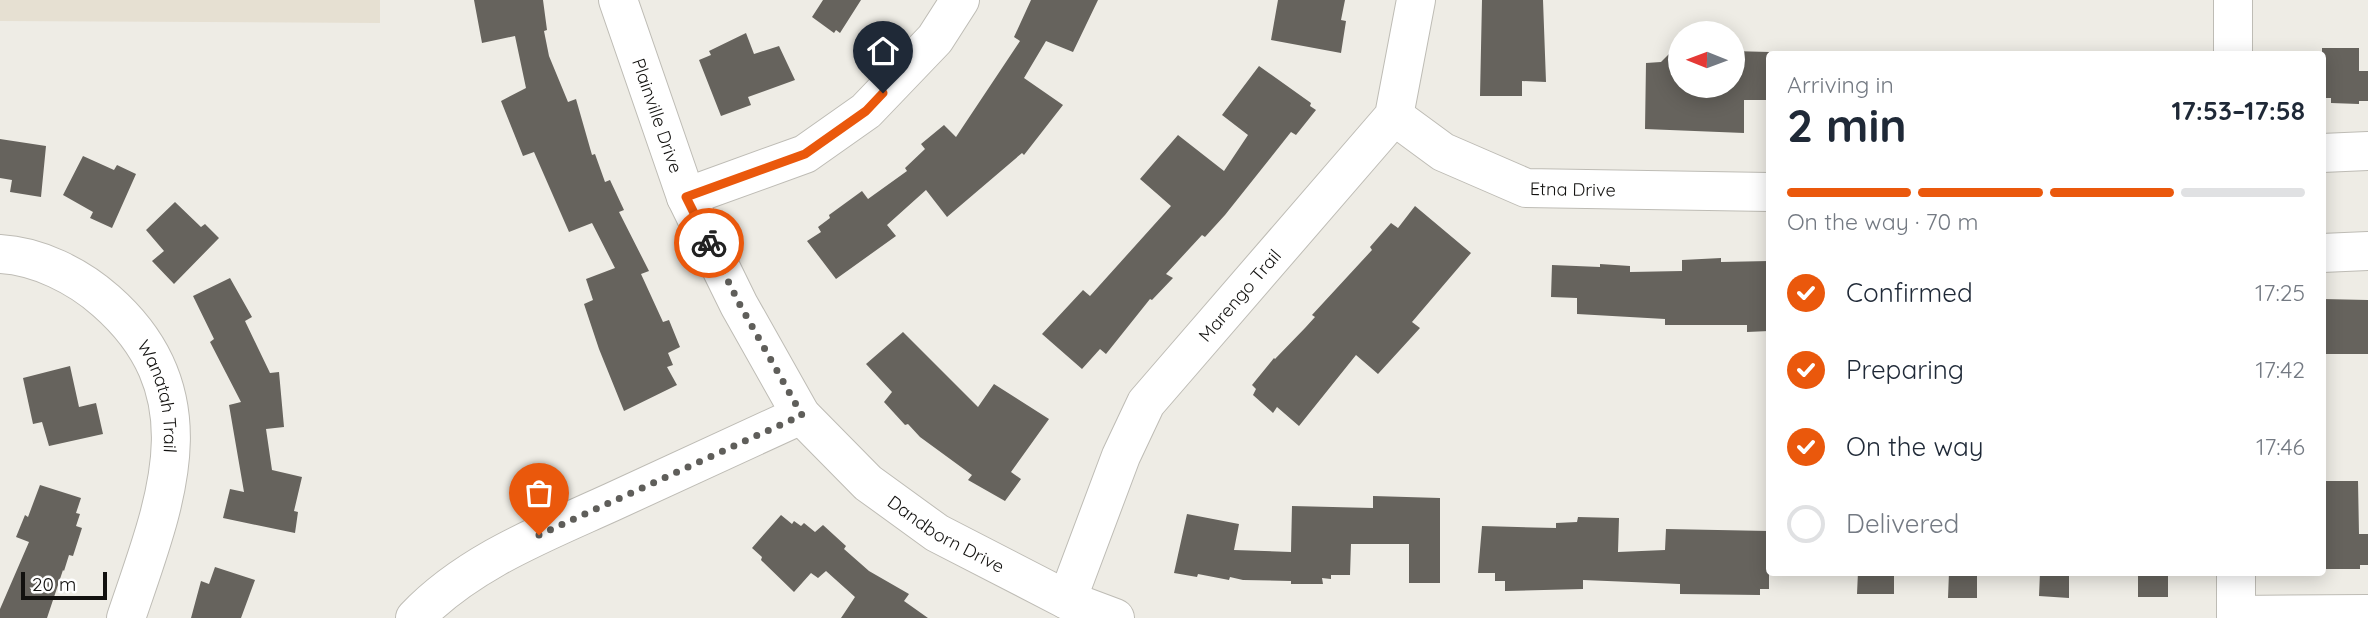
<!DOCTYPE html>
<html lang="en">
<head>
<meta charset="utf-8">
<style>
  :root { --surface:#fff; --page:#f2f2f3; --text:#1f2937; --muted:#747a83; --line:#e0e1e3; --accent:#ea580c }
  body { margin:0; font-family:Quicksand,sans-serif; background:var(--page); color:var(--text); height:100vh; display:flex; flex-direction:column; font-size:26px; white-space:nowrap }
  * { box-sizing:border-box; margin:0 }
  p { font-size:23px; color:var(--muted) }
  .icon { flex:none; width:38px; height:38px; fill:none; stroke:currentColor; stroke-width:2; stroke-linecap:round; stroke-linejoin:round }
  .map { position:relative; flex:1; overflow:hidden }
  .drawer { position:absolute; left:1766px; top:51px; width:560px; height:525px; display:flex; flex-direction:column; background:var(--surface); border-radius:7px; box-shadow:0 4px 18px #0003 }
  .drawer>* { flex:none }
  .needle { width:46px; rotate:271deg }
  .fabs { position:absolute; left:1668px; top:21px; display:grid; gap:14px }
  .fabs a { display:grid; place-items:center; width:77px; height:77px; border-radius:50%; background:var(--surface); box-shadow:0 4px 18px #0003; font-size:35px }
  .scale { position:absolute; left:21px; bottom:18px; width:86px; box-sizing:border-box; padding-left:7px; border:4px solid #12110f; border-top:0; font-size:19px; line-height:24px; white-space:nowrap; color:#12110f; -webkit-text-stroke:5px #fff; paint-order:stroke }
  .pin { position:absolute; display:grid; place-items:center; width:60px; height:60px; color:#fff; margin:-72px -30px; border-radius:50% 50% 50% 0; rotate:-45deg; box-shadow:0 0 7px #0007 }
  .pin .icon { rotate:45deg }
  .courier { position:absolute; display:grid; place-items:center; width:70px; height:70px; margin:-35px; border:5px solid #ea580c; border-radius:50%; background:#fff; color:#222; box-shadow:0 2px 9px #0007 }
  .headline em { font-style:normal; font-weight:800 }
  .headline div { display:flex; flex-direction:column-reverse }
  .headline { display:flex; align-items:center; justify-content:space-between; height:119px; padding:0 21px }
  h1 { font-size:46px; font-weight:800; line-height:52px }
  .bar { display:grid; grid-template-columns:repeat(4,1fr); gap:10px 7px; align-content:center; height:84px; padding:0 21px }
  .bar i { height:9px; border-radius:5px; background:var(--line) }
  .bar .active { background:var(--accent) }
  .bar p { grid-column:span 4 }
  ol { padding:0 21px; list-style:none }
  li { display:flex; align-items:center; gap:21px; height:77px }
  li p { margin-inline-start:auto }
  li .icon { padding:7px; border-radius:50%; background:var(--accent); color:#fff; stroke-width:4 }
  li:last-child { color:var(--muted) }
  li i { width:38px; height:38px; border:4px solid var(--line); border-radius:50% }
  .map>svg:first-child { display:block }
  .built { fill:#e6e0d2 }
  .building { fill:#66635d }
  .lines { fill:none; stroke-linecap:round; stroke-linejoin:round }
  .minor-casing { stroke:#bebcb5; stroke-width:40 }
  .minor { stroke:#fff; stroke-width:38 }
  .done { stroke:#5f5e5a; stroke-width:7; stroke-dasharray:0 12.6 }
  .route { stroke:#ea580c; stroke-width:9 }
  .labels { text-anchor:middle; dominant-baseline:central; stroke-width:6; stroke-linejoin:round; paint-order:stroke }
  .street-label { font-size:18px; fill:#12110f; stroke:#fff }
</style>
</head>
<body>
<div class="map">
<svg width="2368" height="618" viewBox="0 0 2368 618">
  <rect width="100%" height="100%" fill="#eeece5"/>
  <path class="built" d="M 0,0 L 380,0 L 380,23 L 0,21 Z"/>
  <path class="building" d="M 474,0 L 543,0 L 547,30 L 544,31 L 549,56 L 568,102 L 576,99 L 592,155 L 595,154 L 605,182 L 610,180 L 624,210 L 619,212 L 649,271 L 641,274 L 663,322 L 669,320 L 680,347 L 668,353 L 673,365 L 667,367 L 677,385 L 624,411 L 599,349 L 584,304 L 593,300 L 586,279 L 615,268 L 592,223 L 569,232 L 534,152 L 523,156 L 501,101 L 526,88 L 515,36 L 482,43 Z
    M 823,0 L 861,0 L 840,33 L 836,30 L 834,33 L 812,17 Z
    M 1031,0 L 1098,0 L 1073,52 L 1046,41 L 1024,78 L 1063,105 L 1024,155 L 1022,153 L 947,217 L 926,190 L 887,225 L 896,236 L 836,279 L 807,241 L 821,232 L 818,227 L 830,218 L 829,215 L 862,191 L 868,199 L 907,171 L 905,168 L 925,149 L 921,144 L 944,125 L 956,137 L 1020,41 L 1014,37 Z
    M 1278,0 L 1345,0 L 1341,20 L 1346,21 L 1341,53 L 1271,40 Z
    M 1482,0 L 1543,0 L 1546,82 L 1522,81 L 1522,96 L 1480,96 Z
    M 746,33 L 754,54 L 779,46 L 795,80 L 748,97 L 751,105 L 721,116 L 699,60 L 711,55 L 709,51 Z
    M 1680,43 L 1680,86 L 1732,86 L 1732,51 L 1769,52 L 1769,100 L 1744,100 L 1744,133 L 1645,129 L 1646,63 L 1661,62 Z
    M 2322,48 L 2359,48 L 2359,71 L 2368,71 L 2368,101 L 2359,101 L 2359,104 L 2331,103 L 2331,98 L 2322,98 Z
    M 1259,66 L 1311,103 L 1310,106 L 1316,110 L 1296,135 L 1291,132 L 1225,215 L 1205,237 L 1202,235 L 1166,274 L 1173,278 L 1152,300 L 1150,299 L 1106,354 L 1100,349 L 1082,369 L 1042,334 L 1083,290 L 1090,296 L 1171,206 L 1140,179 L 1178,135 L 1224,171 L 1248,135 L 1222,115 Z
    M 0,139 L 46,146 L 41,197 L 10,192 L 12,180 L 0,178 Z
    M 83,156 L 114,170 L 117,165 L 136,174 L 112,228 L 90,218 L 93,212 L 63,195 Z
    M 175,202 L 201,227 L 205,224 L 219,238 L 174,284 L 152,261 L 164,251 L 146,230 Z
    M 1415,206 L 1471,253 L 1412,322 L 1420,328 L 1378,374 L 1356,355 L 1299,426 L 1277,407 L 1273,413 L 1253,395 L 1256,389 L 1252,385 L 1274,358 L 1275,359 L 1305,328 L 1315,317 L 1312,315 L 1372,250 L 1370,247 L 1391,223 L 1398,228 Z
    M 1721,258 L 1721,262 L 1769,261 L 1769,331 L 1747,332 L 1747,325 L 1665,325 L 1665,319 L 1577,314 L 1577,298 L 1551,297 L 1552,265 L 1600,267 L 1600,264 L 1630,266 L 1630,272 L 1682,271 L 1682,260 Z
    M 230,278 L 252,317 L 245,321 L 270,373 L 279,372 L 284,427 L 266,429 L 272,470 L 302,477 L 294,511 L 298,512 L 295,533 L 223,518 L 230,489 L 244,492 L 229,405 L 241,402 L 210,342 L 214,339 L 193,296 Z
    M 2322,299 L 2368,300 L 2368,354 L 2322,354 Z
    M 903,332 L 978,407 L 994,384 L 1049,419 L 1011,472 L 1021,479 L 1005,501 L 968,480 L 972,475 L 920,437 L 908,424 L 905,425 L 884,402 L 892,392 L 866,364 Z
    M 70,366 L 79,407 L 96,403 L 103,434 L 49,446 L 42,422 L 33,424 L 23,378 Z
    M 2322,481 L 2358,481 L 2359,534 L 2368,534 L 2368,565 L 2360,565 L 2360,569 L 2322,569 Z
    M 40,485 L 81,498 L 76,513 L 80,514 L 76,526 L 82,528 L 73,556 L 69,555 L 64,571 L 63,570 L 47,618 L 0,618 L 0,609 L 29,542 L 16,537 L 25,515 L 28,517 Z
    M 1373,496 L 1440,498 L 1440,583 L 1409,583 L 1409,544 L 1351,544 L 1350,575 L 1331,575 L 1331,579 L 1322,578 L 1323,584 L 1291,584 L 1291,581 L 1243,580 L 1230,577 L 1229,580 L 1198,574 L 1197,577 L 1174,573 L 1187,514 L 1239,524 L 1234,550 L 1291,552 L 1292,506 L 1373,508 Z
    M 781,515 L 792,524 L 794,521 L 801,526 L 804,523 L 815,532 L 823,525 L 846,546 L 844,549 L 869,571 L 909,594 L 904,601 L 928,618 L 841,618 L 855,597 L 826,571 L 818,578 L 811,573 L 794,592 L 761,560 L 762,557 L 752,548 Z
    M 1578,517 L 1619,518 L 1618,552 L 1665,550 L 1666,529 L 1769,531 L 1769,589 L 1760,589 L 1760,595 L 1680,594 L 1680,584 L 1583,580 L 1583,589 L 1505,591 L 1505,581 L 1495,581 L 1495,573 L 1478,573 L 1482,526 L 1556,528 L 1556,523 L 1577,522 Z
    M 215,567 L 255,580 L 241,618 L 191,618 L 201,581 L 209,584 Z
    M 1858,572 L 1894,572 L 1894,594 L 1857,594 Z
    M 1949,572 L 1977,572 L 1977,598 L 1948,598 Z
    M 2040,572 L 2069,572 L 2069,598 L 2039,596 Z
    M 2138,572 L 2168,572 L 2168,597 L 2138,597 Z"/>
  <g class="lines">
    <defs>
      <g id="minor">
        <path id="s1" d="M 618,0 L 686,197 L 739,305 L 801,415 L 868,483 L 937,533 L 1067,600 L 1115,618"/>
        <path d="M 2233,0 L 2233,54"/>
        <path id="s2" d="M 1394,116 L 1443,152 L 1526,188 L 1769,192"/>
        <path d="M 2322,153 L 2368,151"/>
        <path d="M 686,197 L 805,154 L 866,111 L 935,39 L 960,0"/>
        <path d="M 2322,253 L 2368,251"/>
        <path id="s3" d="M 0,254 C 38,256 78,276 106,301 C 213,395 164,505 126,618"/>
        <path d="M 2236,572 L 2236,618"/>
        <path id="s4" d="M 1067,600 L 1121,456 L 1146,403 L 1394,116 L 1416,0"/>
        <path d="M 2236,615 L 2368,614"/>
        <path d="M 415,618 C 468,562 544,533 612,502 C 675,473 738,444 801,415"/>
      </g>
    </defs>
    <use href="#minor" class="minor-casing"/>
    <use href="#minor" class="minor"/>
  </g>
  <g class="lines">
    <path class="done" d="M 539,535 L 802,415 L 740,305 L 709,243"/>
    <path class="route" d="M 709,243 L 686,197 L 805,154 L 866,111 L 883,93"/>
  </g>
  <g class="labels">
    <g class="street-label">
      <text stroke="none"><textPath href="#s1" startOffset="122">Plainville Drive</textPath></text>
      <text stroke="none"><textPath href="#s2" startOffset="198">Etna Drive</textPath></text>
      <text stroke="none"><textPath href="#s4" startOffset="355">Marengo Trail</textPath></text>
      <text stroke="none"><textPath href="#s3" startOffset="231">Wanatah Trail</textPath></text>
      <text stroke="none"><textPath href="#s1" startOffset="644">Dandborn Drive</textPath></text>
    </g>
  </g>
</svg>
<div class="fabs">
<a><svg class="needle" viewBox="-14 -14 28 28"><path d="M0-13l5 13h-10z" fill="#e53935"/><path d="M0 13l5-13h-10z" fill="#747a83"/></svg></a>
</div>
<div class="scale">20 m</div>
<div class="pin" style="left:539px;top:535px;background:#ea580c"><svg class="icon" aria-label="bag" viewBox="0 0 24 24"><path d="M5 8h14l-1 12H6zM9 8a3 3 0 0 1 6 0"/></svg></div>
<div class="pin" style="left:883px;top:93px;background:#1f2937"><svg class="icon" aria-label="home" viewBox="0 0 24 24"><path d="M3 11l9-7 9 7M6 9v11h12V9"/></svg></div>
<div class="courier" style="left:709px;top:243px"><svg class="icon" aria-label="bike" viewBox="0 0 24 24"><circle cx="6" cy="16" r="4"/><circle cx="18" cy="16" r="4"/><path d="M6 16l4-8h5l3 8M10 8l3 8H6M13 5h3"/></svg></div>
<section class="drawer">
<div class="headline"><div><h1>2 min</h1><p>Arriving in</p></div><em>17:53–17:58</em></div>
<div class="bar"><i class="active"></i><i class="active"></i><i class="active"></i><i></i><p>On the way · 70 m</p></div>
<ol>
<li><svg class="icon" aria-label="check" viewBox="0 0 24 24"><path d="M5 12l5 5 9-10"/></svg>Confirmed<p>17:25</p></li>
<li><svg class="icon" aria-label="check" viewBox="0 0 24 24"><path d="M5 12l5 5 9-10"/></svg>Preparing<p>17:42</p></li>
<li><svg class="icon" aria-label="check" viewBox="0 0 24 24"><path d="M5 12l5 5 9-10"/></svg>On the way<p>17:46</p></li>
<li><i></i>Delivered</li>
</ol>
</section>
</div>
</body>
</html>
